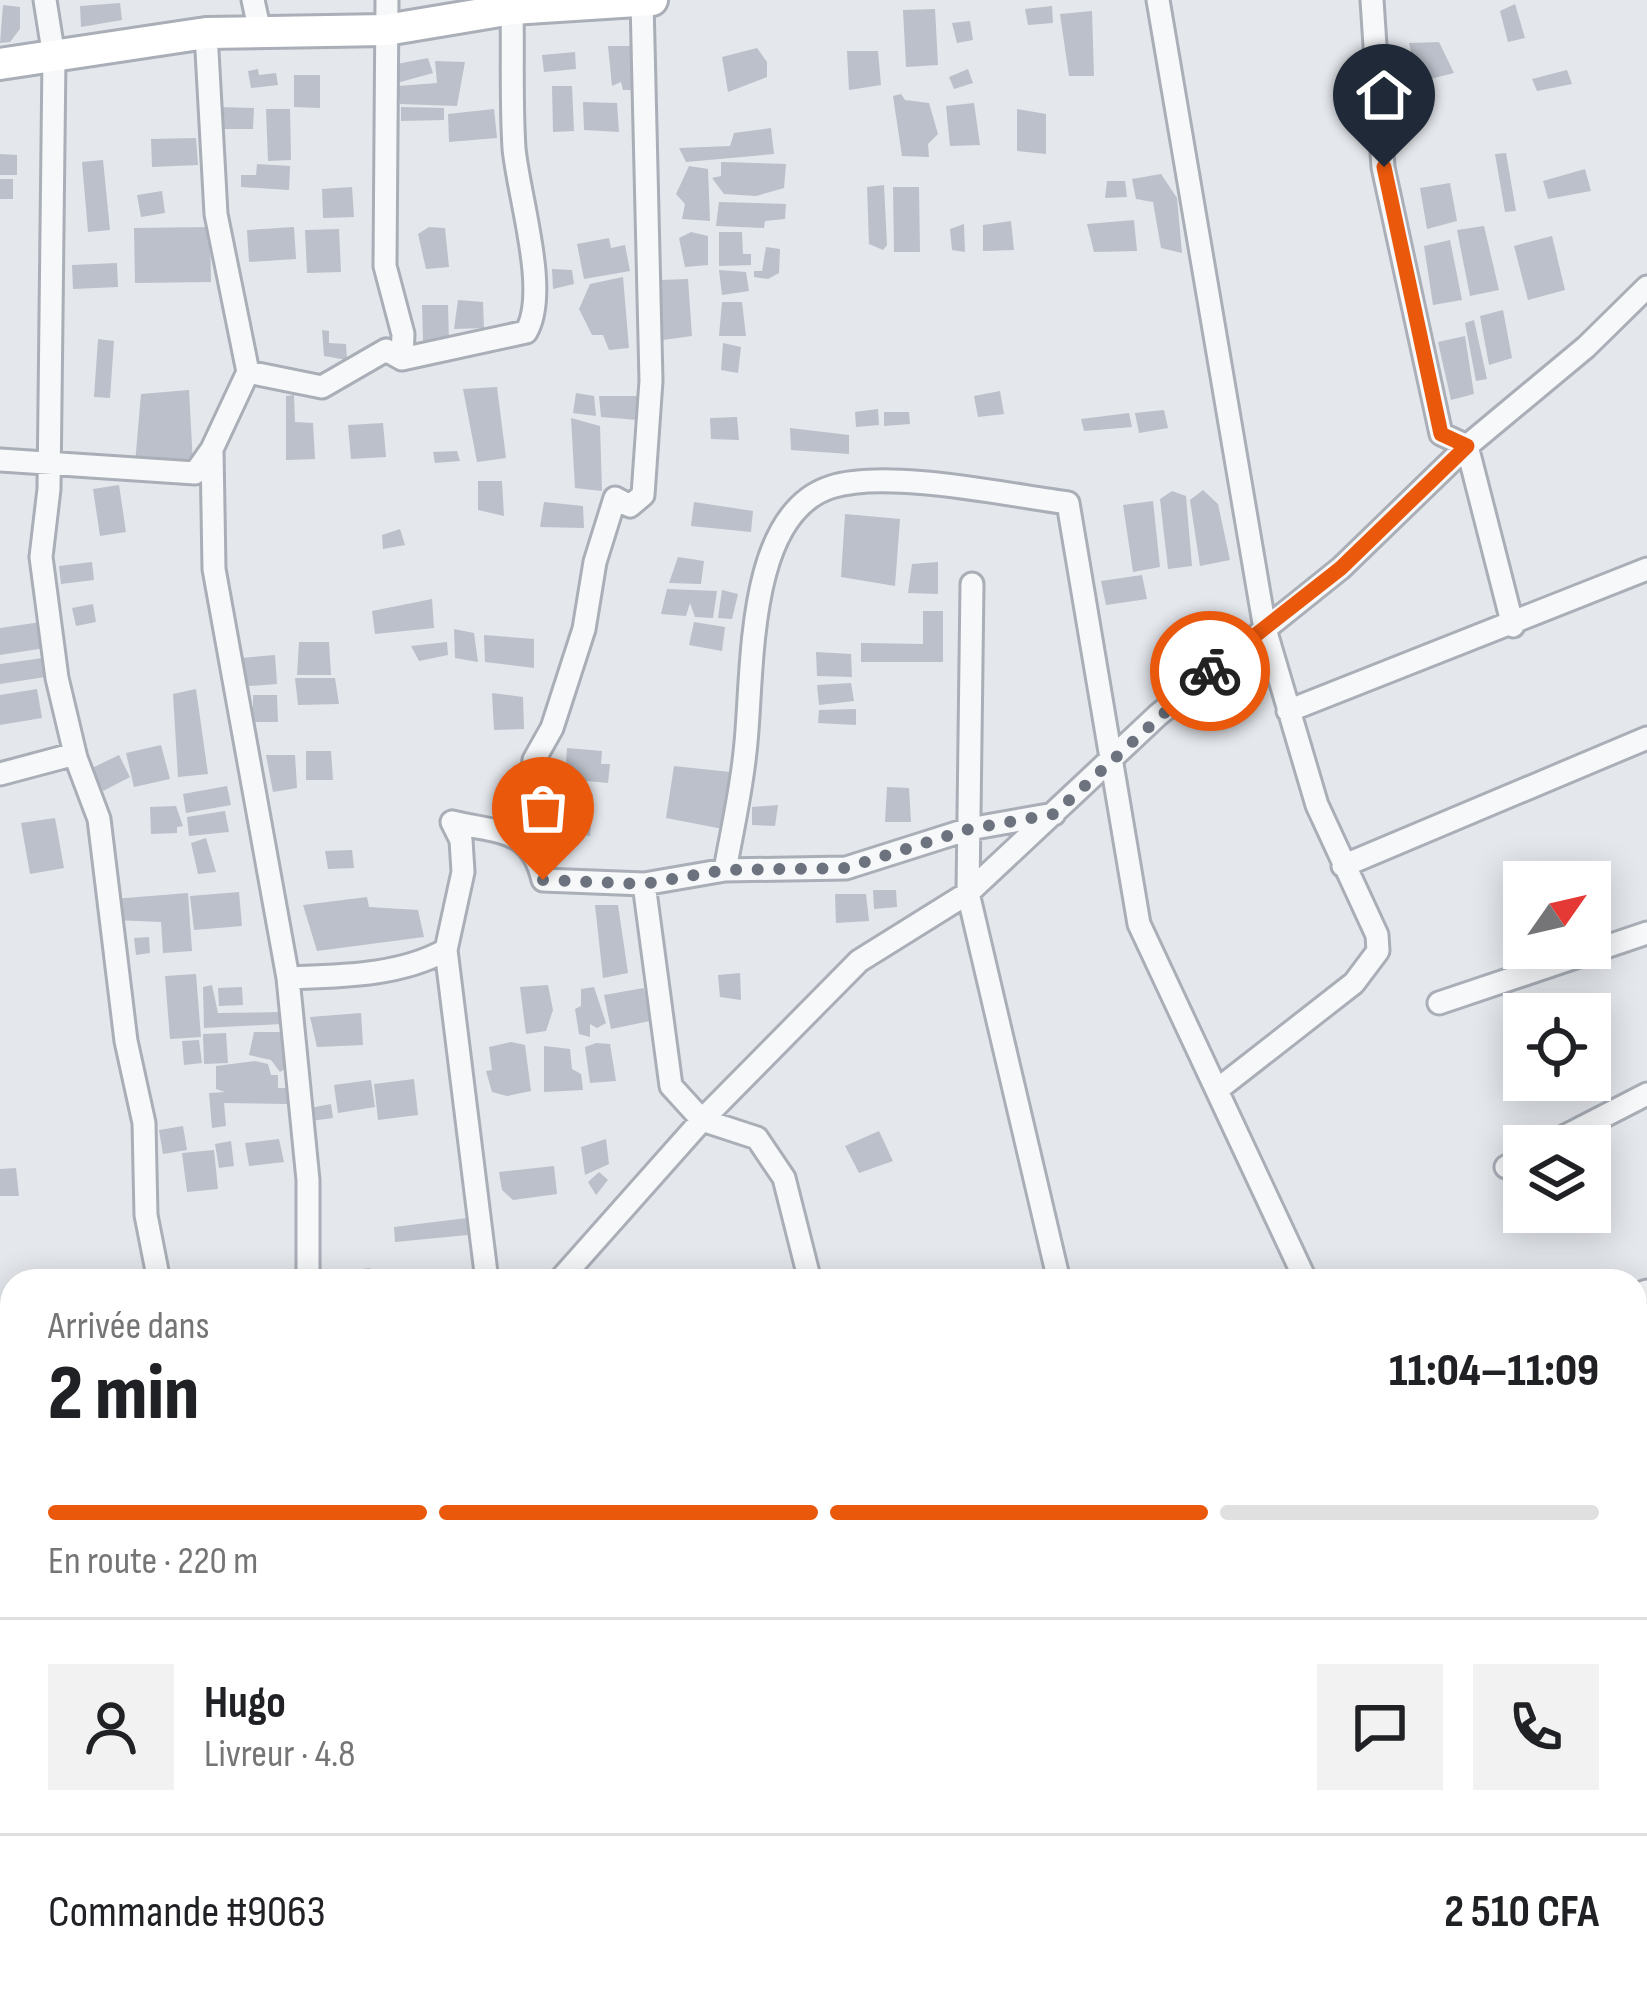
<!DOCTYPE html>
<html lang="fr">
<head>
<meta charset="utf-8">
<style>
  :root { --surface:#fff; --page:#f2f2f2; --text:#202124; --muted:#757577; --line:#e0e0e0; --accent:#ea580c }
  body { margin:0; font-family:"Sofia Sans Condensed",sans-serif; background:var(--page); color:var(--text); height:100vh; display:flex; flex-direction:column; font-size:45px; white-space:nowrap }
  * { box-sizing:border-box; margin:0 }
  p { font-size:39px; color:var(--muted) }
  .icon { flex:none; width:66px; height:66px; fill:none; stroke:currentColor; stroke-width:2; stroke-linecap:round; stroke-linejoin:round }
  .map { position:relative; flex:1; overflow:hidden }
  .sheet { position:absolute; left:0px; top:1269px; width:1647px; height:747px; display:flex; flex-direction:column; background:var(--surface); border-radius:36px 36px 0 0; box-shadow:0 6px 30px #0003 }
  .sheet>* { flex:none }
  .needle { width:78px; rotate:56deg }
  .buttons { position:absolute; left:1503px; top:861px; display:grid; gap:24px }
  .buttons a { display:grid; place-items:center; width:108px; height:108px; border-radius:0px; background:var(--surface); box-shadow:0 6px 30px #0003; font-size:60px }
  .pin { position:absolute; display:grid; place-items:center; width:102px; height:102px; color:#fff; margin:-123px -51px; border-radius:50% 50% 50% 0; rotate:-45deg; box-shadow:0 0 12px #0007 }
  .pin .icon { rotate:45deg }
  .courier { position:absolute; display:grid; place-items:center; width:120px; height:120px; margin:-60px; border:9px solid #ea580c; border-radius:50%; background:#fff; color:#222; box-shadow:0 3px 15px #0007 }
  .overview em { font-style:normal; font-weight:800 }
  .overview div { display:flex; flex-direction:column-reverse }
  .overview { display:flex; align-items:center; justify-content:space-between; height:204px; padding:0 48px }
  h1 { font-size:78px; font-weight:800; line-height:90px }
  .bar { display:grid; grid-template-columns:repeat(4,1fr); gap:18px 12px; align-content:center; height:144px; padding:0 48px }
  .bar i { height:15px; border-radius:9px; background:var(--line) }
  .bar .selected { background:var(--accent) }
  .bar p { grid-column:span 4 }
  .line { display:flex; align-items:center; gap:30px; padding:0 48px; border-top:3px solid var(--line) }
  .line div { flex:1 }
  .round { display:grid; place-items:center; flex:none; width:126px; height:126px; border-radius:0px; background:var(--page) }
  .map>svg:first-child { display:block }
  .building { fill:#bbc0ca }
  .lines { fill:none; stroke-linecap:round; stroke-linejoin:round }
  .street-casing { stroke:#a9aeb7; stroke-width:27 }
  .secondary-casing { stroke:#a9aeb7; stroke-width:36 }
  .street { stroke:#f7f8fa; stroke-width:21 }
  .secondary { stroke:#fff; stroke-width:30 }
  .done { stroke:#6c737f; stroke-width:12; stroke-dasharray:0 21.6 }
  .route { stroke:#ea580c; stroke-width:15 }
</style>
</head>
<body>
<div class="map">
<svg width="1647" height="2014" viewBox="0 0 1647 2014">
  <rect width="100%" height="100%" fill="#e4e7ec"/>
  <path class="building" d="M 120,3 L 122,20 L 81,27 L 80,6 Z
    M 1515,4 L 1525,38 L 1508,42 L 1500,11 Z
    M 3,5 L 20,7 L 20,29 L 10,42 L 0,43 Z
    M 1052,6 L 1053,23 L 1028,25 L 1025,9 Z
    M 935,9 L 938,65 L 906,67 L 903,10 Z
    M 1092,11 L 1094,76 L 1069,76 L 1060,14 Z
    M 970,21 L 973,40 L 957,43 L 952,23 Z
    M 1439,42 L 1454,73 L 1418,82 L 1409,43 Z
    M 608,46 L 633,46 L 633,90 L 623,90 L 621,82 L 612,86 Z
    M 757,48 L 767,62 L 767,77 L 728,92 L 722,57 Z
    M 847,51 L 878,51 L 881,85 L 849,90 Z
    M 575,52 L 576,69 L 544,72 L 542,55 Z
    M 428,58 L 433,73 L 397,83 L 397,64 Z
    M 435,61 L 465,62 L 457,106 L 400,104 L 398,86 L 437,83 Z
    M 258,69 L 259,75 L 276,73 L 278,85 L 251,88 L 248,71 Z
    M 968,69 L 973,83 L 954,89 L 949,77 Z
    M 1567,70 L 1572,84 L 1537,91 L 1532,79 Z
    M 294,75 L 320,75 L 320,108 L 294,107 Z
    M 552,86 L 572,86 L 574,131 L 553,132 Z
    M 901,94 L 905,100 L 929,103 L 938,134 L 928,144 L 929,157 L 902,156 L 893,96 Z
    M 583,102 L 617,103 L 619,132 L 584,130 Z
    M 974,103 L 980,145 L 950,146 L 946,106 Z
    M 218,107 L 254,108 L 253,129 L 218,129 Z
    M 401,107 L 444,108 L 444,120 L 401,121 Z
    M 266,109 L 290,109 L 291,160 L 268,161 Z
    M 494,109 L 497,138 L 449,142 L 448,114 Z
    M 1017,109 L 1046,114 L 1046,154 L 1017,151 Z
    M 771,128 L 774,154 L 686,162 L 679,148 L 730,146 L 734,133 Z
    M 196,138 L 198,165 L 152,167 L 151,139 Z
    M 1506,153 L 1516,211 L 1505,212 L 1495,154 Z
    M 0,154 L 17,155 L 17,175 L 0,175 Z
    M 103,160 L 110,230 L 88,232 L 82,162 Z
    M 721,162 L 786,164 L 784,188 L 756,196 L 724,194 L 712,178 L 721,176 Z
    M 257,164 L 290,166 L 289,190 L 241,187 L 241,175 L 256,175 Z
    M 689,166 L 708,169 L 710,221 L 682,219 L 685,204 L 676,194 Z
    M 1585,169 L 1591,191 L 1548,199 L 1543,181 Z
    M 1161,174 L 1177,198 L 1182,253 L 1161,248 L 1153,202 L 1136,199 L 1132,179 Z
    M 0,179 L 13,179 L 13,199 L 0,199 Z
    M 1107,181 L 1125,181 L 1127,197 L 1105,198 Z
    M 1450,183 L 1457,221 L 1427,229 L 1420,188 Z
    M 884,185 L 887,245 L 883,250 L 869,244 L 867,187 Z
    M 352,187 L 354,217 L 323,218 L 322,189 Z
    M 893,187 L 919,187 L 920,252 L 894,252 Z
    M 162,191 L 165,213 L 141,217 L 137,195 Z
    M 719,202 L 786,204 L 785,219 L 765,221 L 764,228 L 716,226 Z
    M 1134,220 L 1137,251 L 1094,252 L 1087,224 Z
    M 1011,221 L 1014,250 L 983,251 L 983,225 Z
    M 964,224 L 965,252 L 952,250 L 950,229 Z
    M 1484,226 L 1499,290 L 1470,296 L 1457,230 Z
    M 210,227 L 211,282 L 135,283 L 134,228 Z
    M 294,227 L 296,259 L 249,262 L 247,230 Z
    M 429,227 L 445,228 L 449,267 L 426,269 L 418,234 Z
    M 339,229 L 341,272 L 307,273 L 305,230 Z
    M 691,232 L 708,236 L 708,265 L 685,267 L 679,238 Z
    M 719,232 L 742,232 L 743,254 L 751,254 L 751,265 L 719,266 Z
    M 1552,236 L 1565,290 L 1528,300 L 1514,246 Z
    M 609,238 L 611,248 L 625,245 L 630,271 L 584,279 L 577,244 Z
    M 1450,240 L 1462,300 L 1433,305 L 1424,246 Z
    M 766,247 L 780,249 L 779,273 L 768,279 L 754,277 L 754,271 L 762,271 Z
    M 117,263 L 118,287 L 73,289 L 72,265 Z
    M 552,269 L 572,270 L 574,284 L 553,289 Z
    M 719,270 L 746,272 L 749,291 L 722,295 Z
    M 623,277 L 629,348 L 609,350 L 603,335 L 592,335 L 579,309 L 590,284 Z
    M 688,279 L 692,336 L 663,340 L 661,280 Z
    M 458,300 L 483,302 L 484,328 L 454,329 Z
    M 722,302 L 742,302 L 746,336 L 719,336 Z
    M 422,305 L 448,305 L 449,342 L 423,341 Z
    M 1503,310 L 1512,358 L 1489,365 L 1480,316 Z
    M 1474,320 L 1487,379 L 1476,381 L 1465,323 Z
    M 322,330 L 329,331 L 329,343 L 346,344 L 347,360 L 324,356 Z
    M 1465,336 L 1474,394 L 1451,400 L 1438,342 Z
    M 98,339 L 114,341 L 110,398 L 94,397 Z
    M 723,343 L 741,347 L 738,373 L 721,370 Z
    M 497,387 L 506,458 L 477,462 L 463,389 Z
    M 189,390 L 193,464 L 135,464 L 141,394 Z
    M 1000,391 L 1004,414 L 978,417 L 974,396 Z
    M 576,393 L 594,396 L 596,416 L 573,413 Z
    M 294,395 L 295,422 L 313,423 L 315,459 L 286,460 L 286,396 Z
    M 599,396 L 638,396 L 638,420 L 601,417 Z
    M 878,409 L 879,425 L 856,427 L 855,412 Z
    M 1164,410 L 1168,428 L 1139,433 L 1135,413 Z
    M 884,412 L 909,412 L 910,424 L 884,426 Z
    M 1129,413 L 1132,427 L 1084,431 L 1081,419 Z
    M 737,417 L 739,440 L 711,439 L 710,418 Z
    M 571,418 L 600,426 L 602,491 L 575,488 Z
    M 383,423 L 386,457 L 351,459 L 348,425 Z
    M 790,428 L 849,435 L 849,454 L 791,450 Z
    M 457,451 L 460,461 L 435,463 L 433,452 Z
    M 478,481 L 502,481 L 504,516 L 478,510 Z
    M 119,485 L 126,532 L 100,536 L 93,489 Z
    M 1203,490 L 1218,504 L 1230,560 L 1200,566 L 1190,500 Z
    M 1172,491 L 1186,496 L 1192,566 L 1168,569 L 1160,499 Z
    M 1153,501 L 1160,567 L 1133,572 L 1123,505 Z
    M 544,502 L 583,506 L 584,528 L 540,527 Z
    M 694,502 L 753,511 L 751,532 L 691,526 Z
    M 845,514 L 900,519 L 895,586 L 841,577 Z
    M 400,529 L 405,545 L 383,549 L 382,535 Z
    M 678,557 L 704,561 L 701,584 L 669,583 Z
    M 92,562 L 94,580 L 61,584 L 59,566 Z
    M 938,562 L 938,594 L 908,593 L 912,564 Z
    M 1142,575 L 1147,599 L 1106,605 L 1101,581 Z
    M 667,589 L 717,591 L 713,618 L 695,617 L 690,603 L 686,616 L 661,614 Z
    M 722,590 L 738,594 L 732,619 L 718,618 Z
    M 432,599 L 434,628 L 375,634 L 372,611 Z
    M 93,604 L 96,622 L 76,626 L 72,608 Z
    M 923,611 L 943,611 L 943,662 L 861,662 L 861,643 L 923,644 Z
    M 41,622 L 45,648 L 0,655 L 0,628 Z
    M 694,622 L 725,627 L 722,651 L 689,645 Z
    M 454,629 L 474,633 L 478,662 L 455,658 Z
    M 484,635 L 534,639 L 534,668 L 485,662 Z
    M 299,642 L 329,642 L 331,675 L 297,675 Z
    M 447,642 L 448,655 L 419,661 L 411,646 Z
    M 816,652 L 851,654 L 852,677 L 817,676 Z
    M 275,655 L 277,684 L 249,686 L 241,658 Z
    M 43,658 L 45,677 L 0,684 L 0,664 Z
    M 295,678 L 335,678 L 339,704 L 298,705 Z
    M 851,683 L 854,701 L 819,705 L 817,685 Z
    M 37,689 L 42,718 L 0,725 L 0,695 Z
    M 196,689 L 208,774 L 178,777 L 173,694 Z
    M 492,693 L 523,697 L 524,729 L 494,730 Z
    M 253,695 L 277,695 L 278,722 L 253,722 Z
    M 856,709 L 856,725 L 818,723 L 819,710 Z
    M 161,745 L 170,779 L 134,787 L 126,753 Z
    M 567,748 L 602,751 L 601,764 L 610,764 L 608,783 L 565,779 Z
    M 306,751 L 331,751 L 333,780 L 306,780 Z
    M 119,755 L 130,777 L 103,791 L 92,768 Z
    M 266,755 L 295,755 L 297,788 L 273,792 Z
    M 674,766 L 730,772 L 723,829 L 666,818 Z
    M 227,786 L 231,805 L 186,813 L 183,794 Z
    M 887,787 L 909,788 L 911,822 L 885,822 Z
    M 553,791 L 593,794 L 590,836 L 556,831 Z
    M 778,805 L 775,826 L 752,825 L 752,807 Z
    M 176,806 L 183,826 L 177,827 L 177,833 L 151,834 L 150,807 Z
    M 225,811 L 229,832 L 189,836 L 187,817 Z
    M 55,818 L 64,868 L 30,874 L 21,823 Z
    M 206,838 L 216,872 L 198,874 L 191,843 Z
    M 352,850 L 354,868 L 328,869 L 325,851 Z
    M 873,890 L 896,890 L 897,907 L 874,909 Z
    M 239,892 L 242,926 L 194,930 L 190,896 Z
    M 188,893 L 192,951 L 163,953 L 161,922 L 114,920 L 113,899 Z
    M 835,894 L 866,894 L 869,921 L 836,923 Z
    M 367,897 L 369,907 L 418,910 L 424,937 L 317,951 L 303,905 Z
    M 595,905 L 618,905 L 628,973 L 603,978 Z
    M 149,937 L 150,953 L 136,955 L 134,938 Z
    M 740,973 L 741,1000 L 720,997 L 718,975 Z
    M 196,974 L 201,1037 L 170,1039 L 165,976 Z
    M 212,985 L 218,1013 L 280,1012 L 281,1024 L 204,1028 L 203,987 Z
    M 548,985 L 553,1010 L 546,1031 L 526,1034 L 520,987 Z
    M 242,987 L 243,1005 L 219,1006 L 218,988 Z
    M 594,987 L 606,1023 L 597,1028 L 590,1024 L 590,1037 L 579,1034 L 575,1009 L 581,1006 L 581,989 Z
    M 644,988 L 650,1021 L 611,1029 L 604,995 Z
    M 361,1013 L 363,1045 L 317,1047 L 310,1017 Z
    M 254,1032 L 281,1032 L 286,1068 L 280,1072 L 271,1060 L 249,1055 Z
    M 226,1033 L 228,1063 L 204,1064 L 203,1034 Z
    M 199,1040 L 202,1063 L 184,1065 L 182,1041 Z
    M 511,1042 L 525,1045 L 531,1091 L 507,1096 L 492,1092 L 486,1071 L 492,1070 L 489,1047 Z
    M 596,1043 L 610,1044 L 616,1081 L 590,1083 L 585,1047 Z
    M 544,1046 L 570,1049 L 572,1069 L 581,1074 L 583,1090 L 544,1092 Z
    M 255,1061 L 268,1064 L 271,1075 L 278,1075 L 278,1088 L 288,1088 L 288,1104 L 224,1103 L 226,1126 L 212,1128 L 209,1093 L 225,1092 L 216,1089 L 216,1066 Z
    M 414,1079 L 418,1115 L 378,1120 L 374,1084 Z
    M 371,1080 L 375,1107 L 338,1113 L 334,1085 Z
    M 331,1104 L 333,1118 L 311,1121 L 310,1108 Z
    M 183,1126 L 187,1150 L 163,1154 L 159,1130 Z
    M 879,1131 L 893,1161 L 859,1173 L 845,1146 Z
    M 279,1139 L 284,1162 L 249,1166 L 245,1143 Z
    M 606,1139 L 609,1164 L 585,1175 L 581,1147 Z
    M 231,1141 L 234,1166 L 219,1168 L 215,1144 Z
    M 214,1150 L 218,1189 L 187,1192 L 182,1153 Z
    M 554,1166 L 557,1194 L 513,1200 L 502,1190 L 499,1172 Z
    M 16,1168 L 19,1196 L 0,1196 L 0,1169 Z
    M 599,1172 L 608,1180 L 596,1195 L 588,1182 Z
    M 467,1218 L 468,1235 L 395,1242 L 394,1227 Z
    M 370,1268 L 372,1281 L 326,1281 L 325,1274 Z
    M 496,2004 L 527,2004 L 525,2014 L 497,2014 Z
    M 553,2004 L 607,2008 L 607,2014 L 552,2009 Z"/>
  <g class="lines">
    <defs>
      <path id="street" d="M 45,0 L 54,57 L 49,489 L 41,557 L 57,678 L 76,758 L 99,819 L 126,1041 L 144,1123 L 146,1215 L 159,1281
        M 253,0 L 260,32
        M 387,0 L 385,266 L 403,334 L 402,359
        M 1158,0 L 1265,629 L 1317,805 L 1377,935 L 1378,951 L 1354,983 L 1217,1090
        M 1372,0 L 1383,167 L 1441,434 L 1467,446 L 1513,626
        M 206,33 L 216,214 L 248,372 L 212,449 L 214,569 L 288,978 L 308,1180 L 308,1281
        M 248,372 L 322,387 L 386,350 L 402,359 L 526,332 C 550,292 518,195 514,148 C 511,102 513,55 512,9
        M 0,460 L 195,473 L 212,449
        M 972,584 L 968,893 L 1059,1281
        M 1288,711 L 1647,569
        M 0,774 L 75,754
        M 452,822 C 498,833 531,827 543,880 L 644,884 L 725,870 L 846,868 L 969,829 L 1054,814
        M 452,822 L 461,840 L 463,872 L 446,950 L 487,1281
        M 525,839 L 534,760 L 552,728 L 584,629 L 595,562 L 615,498 L 630,506 L 643,495 L 651,381 L 642,1
        M 1343,866 L 1647,738
        M 725,870 C 732,831 741,792 745,752 C 754,680 743,515 831,487 C 888,469 1007,495 1068,503 L 1139,924 L 1306,1281
        M 644,884 L 671,1086 L 702,1120 L 757,1138 L 784,1178 L 810,1281
        M 288,978 C 341,976 399,976 446,950
        M 1439,1003 L 1647,933
        M 1546,1146 L 1647,1094
        M 1506,1167 L 1524,1157
        M 559,1281 L 702,1120 L 859,961 L 968,893 L 1158,715 L 1341,568 L 1467,446 L 1586,347 L 1647,287
        M 1635,1295 L 1647,1291
        M 0,1359 L 12,1359
        M 0,1551 L 5,1591 L 12,1592
        M 0,1771 L 12,1769
        M 0,1874 L 12,1867
        M 1635,1886 L 1647,1886
        M 158,2004 L 161,2014
        M 338,2004 L 342,2014
        M 1313,2004 L 1313,2014
        M 1477,2004 L 1477,2014
        M 542,2014 L 543,2004
        M 673,2014 L 674,2004
        M 829,2014 L 832,2004
        M 1005,2014 L 1005,2004"/>
      <path id="secondary" d="M 0,64 L 206,33 L 386,30 L 512,9 L 652,0"/>
    </defs>
    <use href="#street" class="street-casing"/>
    <use href="#secondary" class="secondary-casing"/>
    <use href="#street" class="street"/>
    <use href="#secondary" class="secondary"/>
  </g>
  <g class="lines">
    <path class="done" d="M 543,880 L 644,884 L 724,870 L 846,868 L 969,829 L 1054,814 L 1210,671"/>
    <path class="route" d="M 1210,671 L 1341,568 L 1467,446 L 1441,434 L 1384,167"/>
  </g>
</svg>
<div class="buttons">
<a><svg class="needle" viewBox="-14 -14 28 28"><path d="M0-13l5 13h-10z" fill="#e53935"/><path d="M0 13l5-13h-10z" fill="#757577"/></svg></a>
<a><svg class="icon" aria-label="locate" viewBox="0 0 24 24"><circle cx="12" cy="12" r="6"/><path d="M12 2v4M12 18v4M2 12h4M18 12h4"/></svg></a>
<a><svg class="icon" aria-label="layers" viewBox="0 0 24 24"><path d="M12 4l9 5-9 5-9-5zM3 14l9 5 9-5"/></svg></a>
</div>
<div class="pin" style="left:543px;top:880px;background:#ea580c"><svg class="icon" aria-label="bag" viewBox="0 0 24 24"><path d="M5 8h14l-1 12H6zM9 8a3 3 0 0 1 6 0"/></svg></div>
<div class="pin" style="left:1384px;top:167px;background:#1f2937"><svg class="icon" aria-label="home" viewBox="0 0 24 24"><path d="M3 11l9-7 9 7M6 9v11h12V9"/></svg></div>
<div class="courier" style="left:1210px;top:671px"><svg class="icon" aria-label="bike" viewBox="0 0 24 24"><circle cx="6" cy="16" r="4"/><circle cx="18" cy="16" r="4"/><path d="M6 16l4-8h5l3 8M10 8l3 8H6M13 5h3"/></svg></div>
<section class="sheet">
<div class="overview"><div><h1>2 min</h1><p>Arrivée dans</p></div><em>11:04–11:09</em></div>
<div class="bar"><i class="selected"></i><i class="selected"></i><i class="selected"></i><i></i><p>En route · 220 m</p></div>
<div class="line" style="height:216px"><a class="round"><svg class="icon" aria-label="person" viewBox="0 0 24 24"><circle cx="12" cy="8" r="4"/><path d="M4 21q1-7 8-7t8 7"/></svg></a><div><b>Hugo</b><p>Livreur · 4.8</p></div><a class="round"><svg class="icon" aria-label="chat" viewBox="0 0 24 24"><path d="M4 5h16v11H9l-5 4z"/></svg></a><a class="round"><svg class="icon" aria-label="phone" viewBox="0 0 24 24"><path d="M5 4h4l2 5-3 2q2 4 5 5l2-3 5 2v4C11 20 4 13 5 4z"/></svg></a></div>
<div class="line" style="height:156px"><div>Commande #9063</div><b>2 510 CFA</b></div>
</section>
</div>
</body>
</html>
